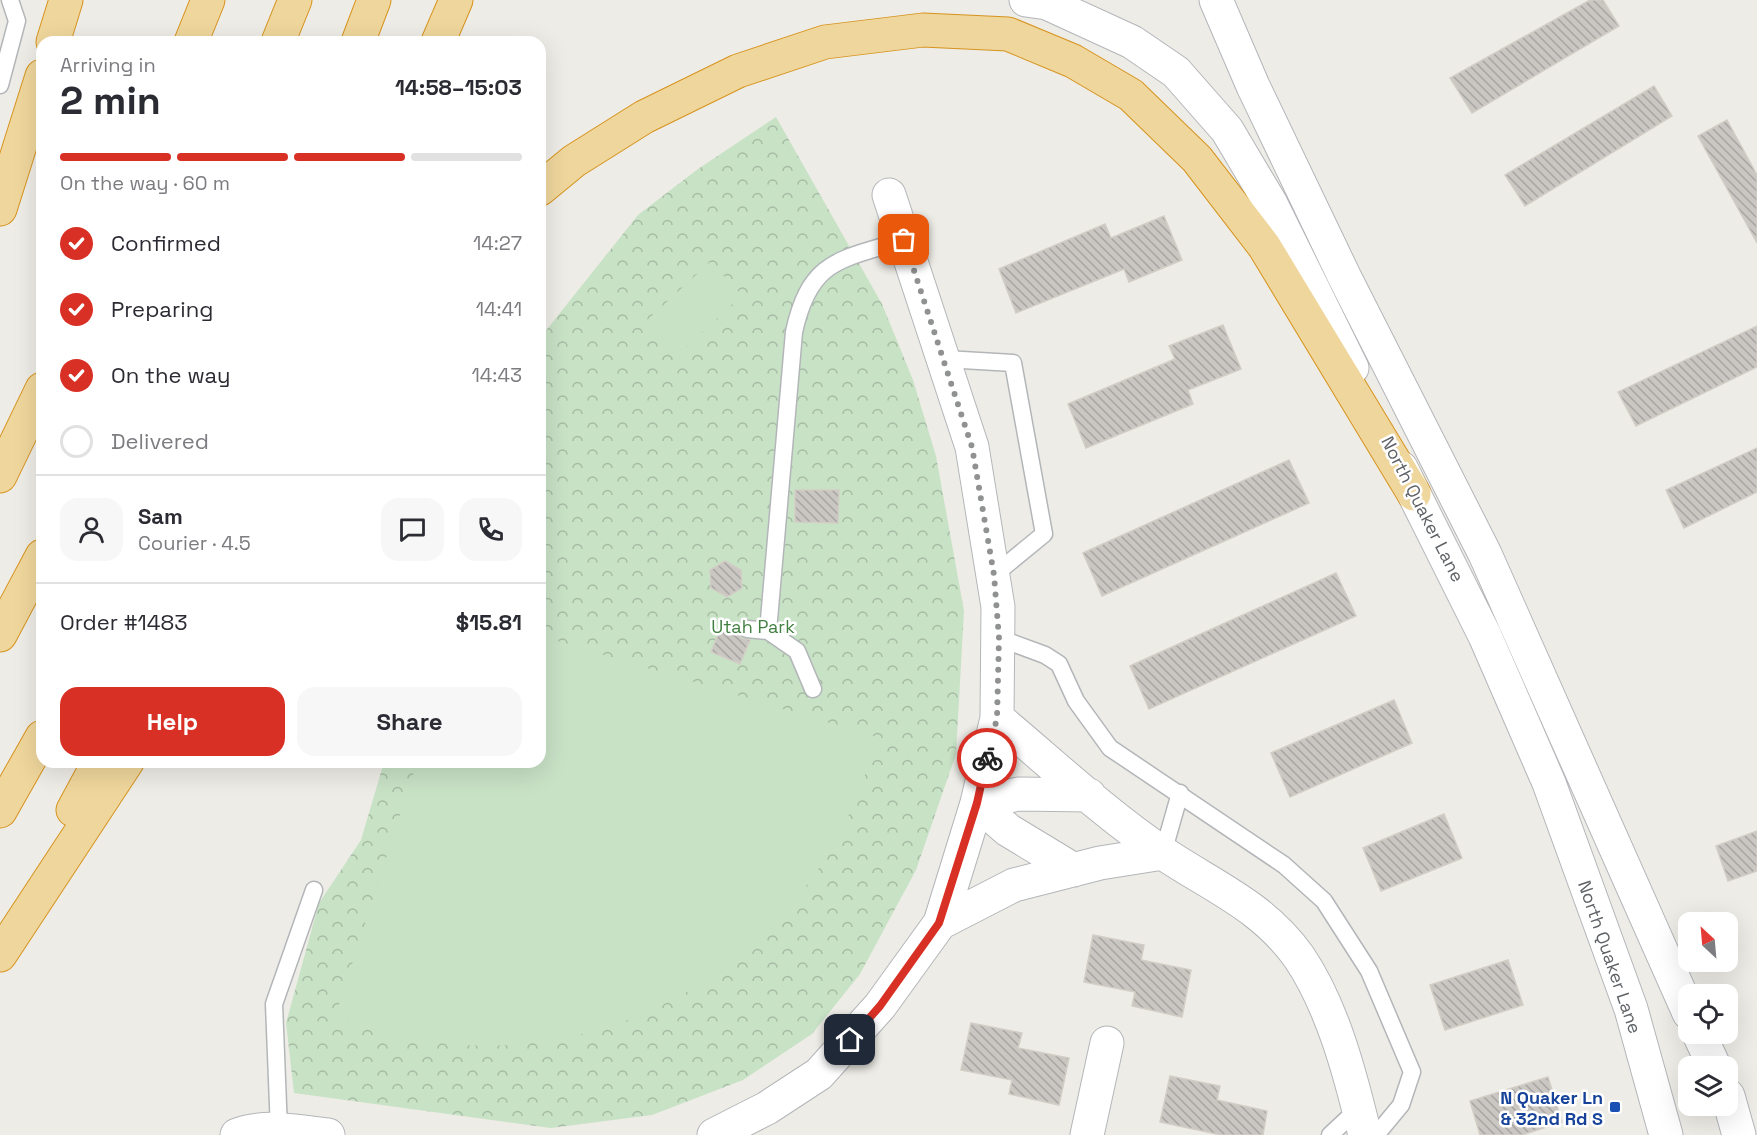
<!DOCTYPE html>
<html lang="en">
<head>
<meta charset="utf-8">
<style>
  :root { --surface:#fff; --page:#f7f7f7; --text:#2b2b33; --muted:#7c7c81; --line:#e1e1e2; --accent:#d93025 }
  body { margin:0; font-family:"Space Grotesk",sans-serif; background:var(--page); color:var(--text); height:100vh; display:flex; flex-direction:column; font-size:22px; white-space:nowrap }
  * { box-sizing:border-box; margin:0 }
  p { font-size:20px; color:var(--muted) }
  .icon { flex:none; width:33px; height:33px; fill:none; stroke:currentColor; stroke-width:2; stroke-linecap:round; stroke-linejoin:round }
  .map { position:relative; flex:1; overflow:hidden }
  .panel { position:absolute; left:36px; top:36px; width:510px; height:732px; display:flex; flex-direction:column; background:var(--surface); border-radius:18px; box-shadow:0 6px 24px #0002 }
  .panel>* { flex:none }
  .needle { width:39px; rotate:334deg }
  .controls { position:absolute; left:1678px; top:912px; display:grid; gap:12px }
  .controls a { display:grid; place-items:center; width:60px; height:60px; border-radius:12px; background:var(--surface); box-shadow:0 6px 24px #0002; font-size:30px }
  .pin { position:absolute; display:grid; place-items:center; width:51px; height:51px; color:#fff; margin:-26px; border-radius:12px; box-shadow:0 3px 9px #0006 }
  .courier { position:absolute; display:grid; place-items:center; width:60px; height:60px; margin:-30px; border:4px solid #d93025; border-radius:50%; background:#fff; color:#222; box-shadow:0 2px 8px #0007 }
  .head em { font-style:normal; font-weight:800 }
  .head div { display:flex; flex-direction:column-reverse }
  .head { display:flex; align-items:center; justify-content:space-between; height:102px; padding:0 24px }
  h1 { font-size:39px; font-weight:800; line-height:45px }
  .bar { display:grid; grid-template-columns:repeat(4,1fr); gap:9px 6px; align-content:center; height:72px; padding:0 24px }
  .bar i { height:8px; border-radius:4px; background:var(--line) }
  .bar .on { background:var(--accent) }
  .bar p { grid-column:span 4 }
  .line { display:flex; align-items:center; gap:15px; padding:0 24px; border-top:2px solid var(--line) }
  .line div { flex:1 }
  .round { display:grid; place-items:center; flex:none; width:63px; height:63px; border-radius:18px; background:var(--page) }
  ol { padding:0 24px; list-style:none }
  li { display:flex; align-items:center; gap:18px; height:66px }
  li p { margin-inline-start:auto }
  li .icon { padding:6px; border-radius:50%; background:var(--accent); color:#fff; stroke-width:4 }
  li:last-child { color:var(--muted) }
  li i { width:33px; height:33px; border:3px solid var(--line); border-radius:50% }
  .button { display:flex; gap:12px; margin-top:auto; padding:12px 24px }
  .button a { flex:1; height:69px; border-radius:18px; background:var(--accent); color:#fff; font-size:24px; font-weight:800; line-height:69px; text-align:center }
  .button a+a { background:var(--page); color:var(--text) }
  .map>svg:first-child { display:block }
  .park { fill:url(#park-crowns) }
  .garden { fill:#c8e2c6 }
  .building { fill:url(#building-back-hatch); stroke:#d2cdc5; stroke-width:1.5 }
  .lines { fill:none; stroke-linecap:round; stroke-linejoin:round }
  .lane-casing { stroke:#b3b6b9; stroke-width:19 }
  .street-casing { stroke:#b3b6b9; stroke-width:35 }
  .secondary-casing { stroke:#b3b5b9; stroke-width:35 }
  .highway-casing { stroke:#d6931e; stroke-width:35 }
  .lane { stroke:#fff; stroke-width:16 }
  .street { stroke:#fff; stroke-width:33 }
  .secondary { stroke:#fff; stroke-width:33 }
  .highway { stroke:#efd69c; stroke-width:33 }
  .done { stroke:#909292; stroke-width:6; stroke-dasharray:0 10.8 }
  .route { stroke:#d93025; stroke-width:8 }
  .transit-dot { fill:#1a4fb4; stroke:#fff; stroke-width:2 }
  .labels { text-anchor:middle; dominant-baseline:central; stroke-width:5; stroke-linejoin:round; paint-order:stroke }
  .street-label { font-size:18px; fill:#5e6165; stroke:#fff }
  .park-label { font-size:18px; fill:#428041; stroke:#fff }
  .transit-label { font-size:18px; font-weight:bold; fill:#164399; stroke:#fff; text-anchor:end }
</style>
</head>
<body>
<div class="map">
<svg width="1757" height="1135" viewBox="0 0 1757 1135">
  <defs>
    <pattern id="park-crowns" width="20" height="18" patternUnits="userSpaceOnUse" patternTransform="scale(1.5)"><rect width="20" height="18" fill="#c8e2c6"/><path d="M2 6a3 3 0 1 1 6 0M12 15a3 3 0 1 1 6 0" fill="none" stroke="#a6bba4"/></pattern>
    <pattern id="building-back-hatch" width="6" height="6" patternUnits="userSpaceOnUse" patternTransform="scale(1.5)"><rect width="6" height="6" fill="#cac7c3"/><path d="M-1 5l2 2M0 0l6 6M5-1l2 2" fill="none" stroke="#a7a5a2"/></pattern>
  </defs>
  <rect width="100%" height="100%" fill="#eeece6"/>
  <path class="park" d="M 776,117 L 882,304 L 913,380 L 936,456 L 964,611 L 956,754 L 916,870 L 860,974 L 812,1034 L 743,1080 L 652,1115 L 551,1128 L 294,1093 L 286,1023 L 319,903 L 361,840 L 384,762 L 540,762 L 540,338 L 638,215 L 698,169 Z"/>
  <path class="garden" d="M 710,262 L 742,295 L 677,356 L 645,322 Z
    M 540,636 L 876,737 C 818,978 565,1107 335,1017 L 417,762 L 540,762 Z"/>
  <path class="building" d="M 1590,0 L 1603,0 L 1619,26 L 1472,113 L 1450,78 Z
    M 1654,86 L 1672,116 L 1525,206 L 1505,175 Z
    M 1727,120 L 1757,175 L 1757,243 L 1698,136 Z
    M 1164,216 L 1182,260 L 1129,282 L 1124,269 L 1016,313 L 999,269 L 1105,224 L 1111,238 Z
    M 1223,325 L 1241,369 L 1188,390 L 1193,404 L 1086,448 L 1068,404 L 1175,359 L 1169,346 Z
    M 1757,326 L 1757,367 L 1636,426 L 1618,392 Z
    M 1757,448 L 1757,492 L 1684,528 L 1666,490 Z
    M 1289,460 L 1309,503 L 1102,596 L 1083,553 Z
    M 795,490 L 839,490 L 838,523 L 795,522 Z
    M 725,561 L 741,570 L 742,588 L 727,597 L 711,588 L 710,570 Z
    M 1336,573 L 1356,616 L 1149,709 L 1130,666 Z
    M 722,625 L 737,631 L 741,638 L 750,640 L 740,664 L 711,652 Z
    M 1394,700 L 1412,743 L 1290,797 L 1271,753 Z
    M 1444,814 L 1462,858 L 1381,891 L 1363,848 Z
    M 1757,831 L 1757,871 L 1728,881 L 1716,846 Z
    M 1093,935 L 1144,945 L 1141,960 L 1191,970 L 1182,1017 L 1132,1006 L 1135,992 L 1084,982 Z
    M 1508,960 L 1523,1005 L 1445,1030 L 1430,985 Z
    M 971,1023 L 1022,1033 L 1018,1048 L 1069,1058 L 1059,1105 L 1009,1094 L 1012,1080 L 961,1070 Z
    M 1170,1076 L 1220,1086 L 1217,1100 L 1267,1111 L 1263,1135 L 1221,1135 L 1160,1122 Z
    M 1548,1077 L 1562,1122 L 1522,1135 L 1480,1135 L 1470,1101 Z"/>
  <g class="lines">
    <defs>
      <path id="lane" d="M 0,85 L 17,21 L 10,0
        M 945,359 L 1013,363 L 1044,534 L 994,575
        M 747,629 L 768,631 L 794,332 C 810,259 840,260 904,240
        M 768,631 L 797,651 L 813,689
        M 999,638 L 1045,655 L 1059,664 L 1076,701 L 1110,748 L 1284,865 L 1324,901 L 1369,971 L 1412,1072 L 1401,1105 L 1376,1135
        M 1163,853 L 1180,793
        M 279,1130 L 274,1004 L 314,890
        M 1330,1135 L 1359,1108"/>
      <path id="street" d="M 997,718 C 1051,763 1104,813 1163,853 C 1212,886 1263,906 1299,957 C 1333,1007 1351,1077 1365,1135
        M 977,803 L 1008,830 L 1074,870
        M 977,803 L 1018,794 L 1089,795
        M 940,923 L 1014,885 L 1100,863 L 1163,853
        M 237,1135 C 265,1124 299,1132 328,1135
        M 714,1135 L 767,1108 L 819,1074 L 880,1006 L 940,923 L 977,803 L 997,718 L 998,607 L 972,447 L 889,195
        M 1087,1135 L 1107,1043"/>
      <path id="secondary" d="M 1026,0 L 1047,3 L 1132,42 L 1176,72 L 1227,130 L 1271,204 L 1352,368
        M 1216,0 L 1253,86 L 1345,278 L 1485,554 L 1689,1013
        M 1401,468 L 1485,636 L 1549,783 L 1631,1009 L 1666,1135
        M 1699,1034 L 1714,1066
        M 1728,1096 L 1739,1135"/>
      <path id="highway" d="M 53,42 L 66,0
        M 191,42 L 208,0
        M 278,42 L 295,0
        M 358,42 L 374,0
        M 438,42 L 456,0
        M 540,189 L 574,161 L 644,117 L 738,71 L 825,42 L 923,30 L 1008,34 L 1073,61 L 1131,95 L 1197,159 L 1264,246 L 1414,494
        M 0,209 L 42,76
        M 0,476 L 42,389
        M 0,635 L 42,556
        M 73,810 L 99,762
        M 0,811 L 42,737
        M 0,955 L 127,762"/>
    </defs>
    <use href="#lane" class="lane-casing"/>
    <use href="#street" class="street-casing"/>
    <use href="#secondary" class="secondary-casing"/>
    <use href="#highway" class="highway-casing"/>
    <use href="#lane" class="lane"/>
    <use href="#street" class="street"/>
    <use href="#secondary" class="secondary"/>
    <use href="#highway" class="highway"/>
  </g>
  <g class="lines">
    <path class="done" d="M 904,240 L 972,447 L 994,575 L 999,638 L 997,718 L 987,758"/>
    <path class="route" d="M 850,1040 L 880,1006 L 939,923 L 977,803 L 987,758"/>
  </g>
  <rect class="transit-dot" x="1609" y="1101" width="12" height="12" rx="3"/>
  <g class="labels">
    <g class="street-label">
      <text transform="translate(1423 509) rotate(63)">North Quaker Lane</text>
      <text transform="translate(1610 957) rotate(71)">North Quaker Lane</text>
    </g>
    <g class="park-label">
      <text x="753" y="626">Utah Park</text>
    </g>
    <g class="transit-label">
      <text x="1603" y="1097">N Quaker Ln<tspan x="1603" dy="21">&amp; 32nd Rd S</tspan></text>
    </g>
  </g>
</svg>
<div class="controls">
<a><svg class="needle" viewBox="-14 -14 28 28"><path d="M0-13l5 13h-10z" fill="#e53935"/><path d="M0 13l5-13h-10z" fill="#7c7c81"/></svg></a>
<a><svg class="icon" aria-label="locate" viewBox="0 0 24 24"><circle cx="12" cy="12" r="6"/><path d="M12 2v4M12 18v4M2 12h4M18 12h4"/></svg></a>
<a><svg class="icon" aria-label="layers" viewBox="0 0 24 24"><path d="M12 4l9 5-9 5-9-5zM3 14l9 5 9-5"/></svg></a>
</div>
<div class="pin" style="left:904px;top:240px;background:#ea580c"><svg class="icon" aria-label="bag" viewBox="0 0 24 24"><path d="M5 8h14l-1 12H6zM9 8a3 3 0 0 1 6 0"/></svg></div>
<div class="pin" style="left:850px;top:1040px;background:#1f2937"><svg class="icon" aria-label="home" viewBox="0 0 24 24"><path d="M3 11l9-7 9 7M6 9v11h12V9"/></svg></div>
<div class="courier" style="left:987px;top:758px"><svg class="icon" aria-label="bike" viewBox="0 0 24 24"><circle cx="6" cy="16" r="4"/><circle cx="18" cy="16" r="4"/><path d="M6 16l4-8h5l3 8M10 8l3 8H6M13 5h3"/></svg></div>
<section class="panel">
<div class="head"><div><h1>2 min</h1><p>Arriving in</p></div><em>14:58–15:03</em></div>
<div class="bar"><i class="on"></i><i class="on"></i><i class="on"></i><i></i><p>On the way · 60 m</p></div>
<ol>
<li><svg class="icon" aria-label="check" viewBox="0 0 24 24"><path d="M5 12l5 5 9-10"/></svg>Confirmed<p>14:27</p></li>
<li><svg class="icon" aria-label="check" viewBox="0 0 24 24"><path d="M5 12l5 5 9-10"/></svg>Preparing<p>14:41</p></li>
<li><svg class="icon" aria-label="check" viewBox="0 0 24 24"><path d="M5 12l5 5 9-10"/></svg>On the way<p>14:43</p></li>
<li><i></i>Delivered</li>
</ol>
<div class="line" style="height:108px"><a class="round"><svg class="icon" aria-label="person" viewBox="0 0 24 24"><circle cx="12" cy="8" r="4"/><path d="M4 21q1-7 8-7t8 7"/></svg></a><div><b>Sam</b><p>Courier · 4.5</p></div><a class="round"><svg class="icon" aria-label="chat" viewBox="0 0 24 24"><path d="M4 5h16v11H9l-5 4z"/></svg></a><a class="round"><svg class="icon" aria-label="phone" viewBox="0 0 24 24"><path d="M5 4h4l2 5-3 2q2 4 5 5l2-3 5 2v4C11 20 4 13 5 4z"/></svg></a></div>
<div class="line" style="height:78px"><div>Order #1483</div><b>$15.81</b></div>
<div class="button"><a>Help</a><a>Share</a></div>
</section>
</div>
</body>
</html>
